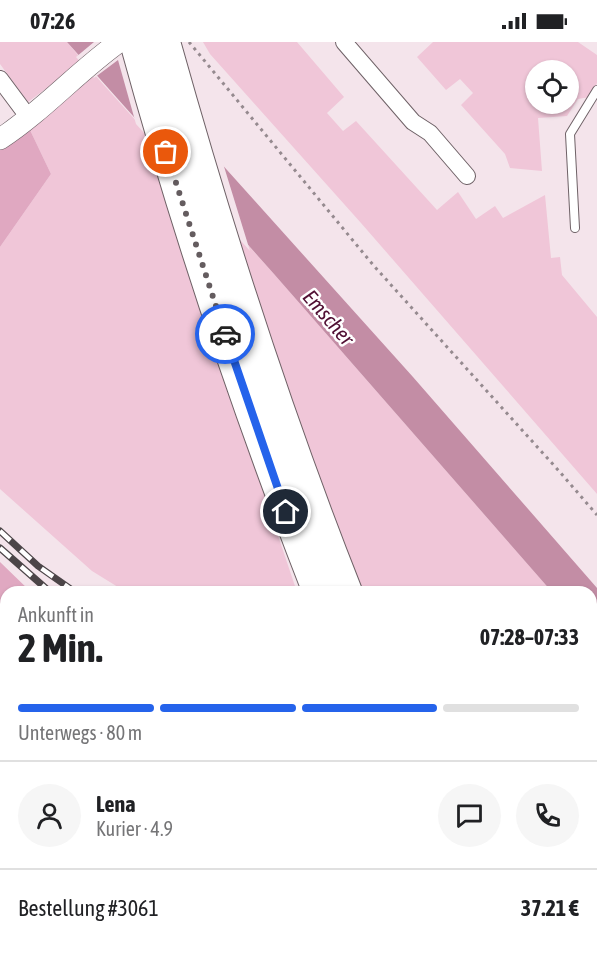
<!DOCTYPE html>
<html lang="de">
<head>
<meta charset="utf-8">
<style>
  :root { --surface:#fff; --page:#f6f6f6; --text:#202124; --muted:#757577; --line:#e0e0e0; --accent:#2563eb }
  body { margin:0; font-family:"Asap Condensed",sans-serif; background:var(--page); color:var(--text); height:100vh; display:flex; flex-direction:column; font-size:22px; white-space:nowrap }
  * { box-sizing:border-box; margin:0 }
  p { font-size:20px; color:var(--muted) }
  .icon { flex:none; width:33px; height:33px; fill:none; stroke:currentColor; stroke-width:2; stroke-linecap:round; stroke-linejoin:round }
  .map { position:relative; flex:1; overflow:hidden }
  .details { position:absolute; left:0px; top:544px; width:597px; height:374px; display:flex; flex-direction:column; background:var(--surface); border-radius:18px 18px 0 0; box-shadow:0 2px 4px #0004 }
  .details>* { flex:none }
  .fabs { position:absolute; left:525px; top:18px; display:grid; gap:12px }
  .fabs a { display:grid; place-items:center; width:54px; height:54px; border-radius:50%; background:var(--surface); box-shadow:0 2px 4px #0004; font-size:30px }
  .pin { position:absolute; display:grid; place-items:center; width:51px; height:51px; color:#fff; margin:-26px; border:3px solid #fff; border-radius:50%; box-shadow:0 2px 6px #0007 }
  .courier { position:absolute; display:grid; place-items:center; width:60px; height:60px; margin:-30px; border:4px solid #2563eb; border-radius:50%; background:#fff; color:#222; box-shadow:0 2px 8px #0007 }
  .head em { font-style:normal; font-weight:700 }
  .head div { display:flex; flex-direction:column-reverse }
  .head { display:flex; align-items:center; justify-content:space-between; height:102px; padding:0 18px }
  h1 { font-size:39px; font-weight:700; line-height:45px }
  .bar { display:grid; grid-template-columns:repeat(4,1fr); gap:9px 6px; align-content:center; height:72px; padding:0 18px }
  .bar i { height:8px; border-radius:4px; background:var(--line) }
  .bar .active { background:var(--accent) }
  .bar p { grid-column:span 4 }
  .line { display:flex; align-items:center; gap:15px; padding:0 18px; border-top:2px solid var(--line) }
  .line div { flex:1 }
  .round { display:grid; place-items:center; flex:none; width:63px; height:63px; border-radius:32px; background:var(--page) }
  .status { display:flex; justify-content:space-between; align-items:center; height:42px; padding:0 30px; background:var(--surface); direction:ltr }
  .status svg { height:16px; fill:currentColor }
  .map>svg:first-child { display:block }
  .green { fill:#f0c6d8; fill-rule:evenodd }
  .forest { fill:#e0a8c1 }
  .water { fill:#c38da5 }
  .pier { fill:#f4e4eb }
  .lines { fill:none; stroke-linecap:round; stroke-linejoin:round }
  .service-casing { stroke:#6e6166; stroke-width:10 }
  .minor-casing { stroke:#6e6166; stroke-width:18 }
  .tertiary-casing { stroke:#6e6166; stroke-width:22 }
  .motorway-casing { stroke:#6e6166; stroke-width:32 }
  .path { stroke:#958a8f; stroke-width:3; stroke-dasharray:3 4.5; stroke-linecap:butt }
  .service { stroke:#fff; stroke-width:8 }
  .minor { stroke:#fff; stroke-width:16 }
  .tertiary { stroke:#fff; stroke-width:21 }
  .motorway { stroke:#fff; stroke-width:30 }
  .rail-casing { stroke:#4c4548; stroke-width:7 }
  .rail { stroke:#fff; stroke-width:4.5; stroke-dasharray:14; stroke-linecap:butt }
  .done { stroke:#645c5f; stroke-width:6; stroke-dasharray:0 10.8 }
  .route { stroke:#2563eb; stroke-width:8 }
  .labels { text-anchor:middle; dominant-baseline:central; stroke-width:5; stroke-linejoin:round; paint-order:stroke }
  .water-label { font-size:21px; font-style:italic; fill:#500f33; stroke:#fff }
</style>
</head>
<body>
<div class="status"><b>07:26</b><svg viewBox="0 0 49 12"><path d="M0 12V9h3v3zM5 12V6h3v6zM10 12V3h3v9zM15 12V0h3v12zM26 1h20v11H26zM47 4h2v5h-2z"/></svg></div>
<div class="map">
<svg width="597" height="917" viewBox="0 0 597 917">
  <rect width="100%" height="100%" fill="#f4e4eb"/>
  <path class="green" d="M 0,0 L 67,0 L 83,19 L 28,60 L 0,22 Z
    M 203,0 L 297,0 L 344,55 L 327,71 L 343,89 L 356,79 L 437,168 L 458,150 L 476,177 L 495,164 L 503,176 L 545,153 L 551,216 L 560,215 L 562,233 L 597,275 L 597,452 L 361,181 L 210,12 Z
    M 433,0 L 578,0 L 597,13 L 597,41 L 590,55 L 578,57 L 567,74 L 538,76 L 542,129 L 510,126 L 505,112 L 461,63 L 473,51 L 460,37 L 446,48 L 417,15 ZM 536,28 L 568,28 L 568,62 L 536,62 Z
    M 93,31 L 274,232 L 552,550 L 363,550 L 275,320 L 182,208 L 297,550 L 126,550 L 92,529 L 0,447 L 0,205 L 51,132 L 30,88 Z
    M 591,595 L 597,601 L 597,684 L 591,684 Z
    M 0,714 L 6,714 L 6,825 L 0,813 Z
    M 591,738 L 597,738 L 597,846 L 591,838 Z
    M 54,912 L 124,912 L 127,917 L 56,917 Z
    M 145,912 L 207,912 L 210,917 L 148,917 Z
    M 302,912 L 413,912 L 414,917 L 304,917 Z"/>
  <path class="forest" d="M 30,88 L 51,132 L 0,205 L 0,107 Z
    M 0,520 L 31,550 L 6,550 L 6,635 L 0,623 Z
    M 591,838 L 597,846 L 597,917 L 530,917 L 528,912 L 591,912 Z"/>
  <path class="water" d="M 67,0 L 112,0 L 413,335 L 597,546 L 597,601 L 591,595 L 591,550 L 552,550 L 274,232 Z"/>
  <path class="pier" d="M 94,0 L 115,0 L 222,118 L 250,209 L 136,82 L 118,18 L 94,36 L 76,15 Z"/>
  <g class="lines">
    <defs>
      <path id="service" d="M 575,186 L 570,92 L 597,48
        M 276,912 L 278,917"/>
      <path id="minor" d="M 344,0 L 413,80 L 430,91 L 467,134
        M 0,37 L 29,76"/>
      <path id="tertiary" d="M 0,97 C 43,69 77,30 119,0"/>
      <path id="motorway" d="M 135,0 C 186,186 248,371 318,550
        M 165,0 C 217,186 276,371 347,550
        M 429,912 L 429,917
        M 471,912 L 474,917
        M 501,912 L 503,917"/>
    </defs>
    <use href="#service" class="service-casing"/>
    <use href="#minor" class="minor-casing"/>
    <use href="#tertiary" class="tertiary-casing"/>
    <use href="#motorway" class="motorway-casing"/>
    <path class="path" d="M 189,0 L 374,224 L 559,429 L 597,473
      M 0,753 L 6,766
      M 76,912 L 78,917"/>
    <use href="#service" class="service"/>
    <use href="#minor" class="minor"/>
    <use href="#tertiary" class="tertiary"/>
    <use href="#motorway" class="motorway"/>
    <defs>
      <path id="rail" d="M 0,489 L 38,524 L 75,550
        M 0,506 L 50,550
        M 0,646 L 6,657
        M 591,694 L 597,694
        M 0,704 L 6,704
        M 591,708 L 597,708
        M 591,729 L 597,729
        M 136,912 L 139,917"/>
    </defs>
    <use href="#rail" class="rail-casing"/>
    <use href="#rail" class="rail"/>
  </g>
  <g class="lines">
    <path class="done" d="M 166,110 L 225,292"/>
    <path class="route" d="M 225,292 L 286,470"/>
  </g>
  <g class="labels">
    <g class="water-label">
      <text transform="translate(329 275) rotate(49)">Emscher</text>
    </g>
  </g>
</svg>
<div class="fabs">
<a><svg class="icon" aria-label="locate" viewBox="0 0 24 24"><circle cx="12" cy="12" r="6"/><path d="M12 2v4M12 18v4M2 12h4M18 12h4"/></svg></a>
</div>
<div class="pin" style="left:166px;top:110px;background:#ea580c"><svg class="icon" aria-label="bag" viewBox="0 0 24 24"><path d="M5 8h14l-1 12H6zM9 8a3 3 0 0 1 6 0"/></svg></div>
<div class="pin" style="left:286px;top:470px;background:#1f2937"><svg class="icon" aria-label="home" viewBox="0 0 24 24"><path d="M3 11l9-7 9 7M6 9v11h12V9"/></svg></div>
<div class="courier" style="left:225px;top:292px"><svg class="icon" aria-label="car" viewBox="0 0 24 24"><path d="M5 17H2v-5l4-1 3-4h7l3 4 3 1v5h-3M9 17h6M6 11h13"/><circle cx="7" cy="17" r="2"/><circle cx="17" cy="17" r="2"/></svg></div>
<section class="details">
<div class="head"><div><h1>2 Min.</h1><p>Ankunft in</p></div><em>07:28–07:33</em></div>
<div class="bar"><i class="active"></i><i class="active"></i><i class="active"></i><i></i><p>Unterwegs · 80 m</p></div>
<div class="line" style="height:108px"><a class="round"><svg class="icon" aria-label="person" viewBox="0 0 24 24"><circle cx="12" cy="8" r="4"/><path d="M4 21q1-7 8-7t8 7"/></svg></a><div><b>Lena</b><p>Kurier · 4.9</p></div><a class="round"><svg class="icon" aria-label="chat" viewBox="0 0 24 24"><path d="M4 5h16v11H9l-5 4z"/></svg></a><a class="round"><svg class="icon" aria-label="phone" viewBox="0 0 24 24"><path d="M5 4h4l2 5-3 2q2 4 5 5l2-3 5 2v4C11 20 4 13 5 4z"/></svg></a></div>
<div class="line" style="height:78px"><div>Bestellung #3061</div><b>37.21 €</b></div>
</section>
</div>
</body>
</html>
